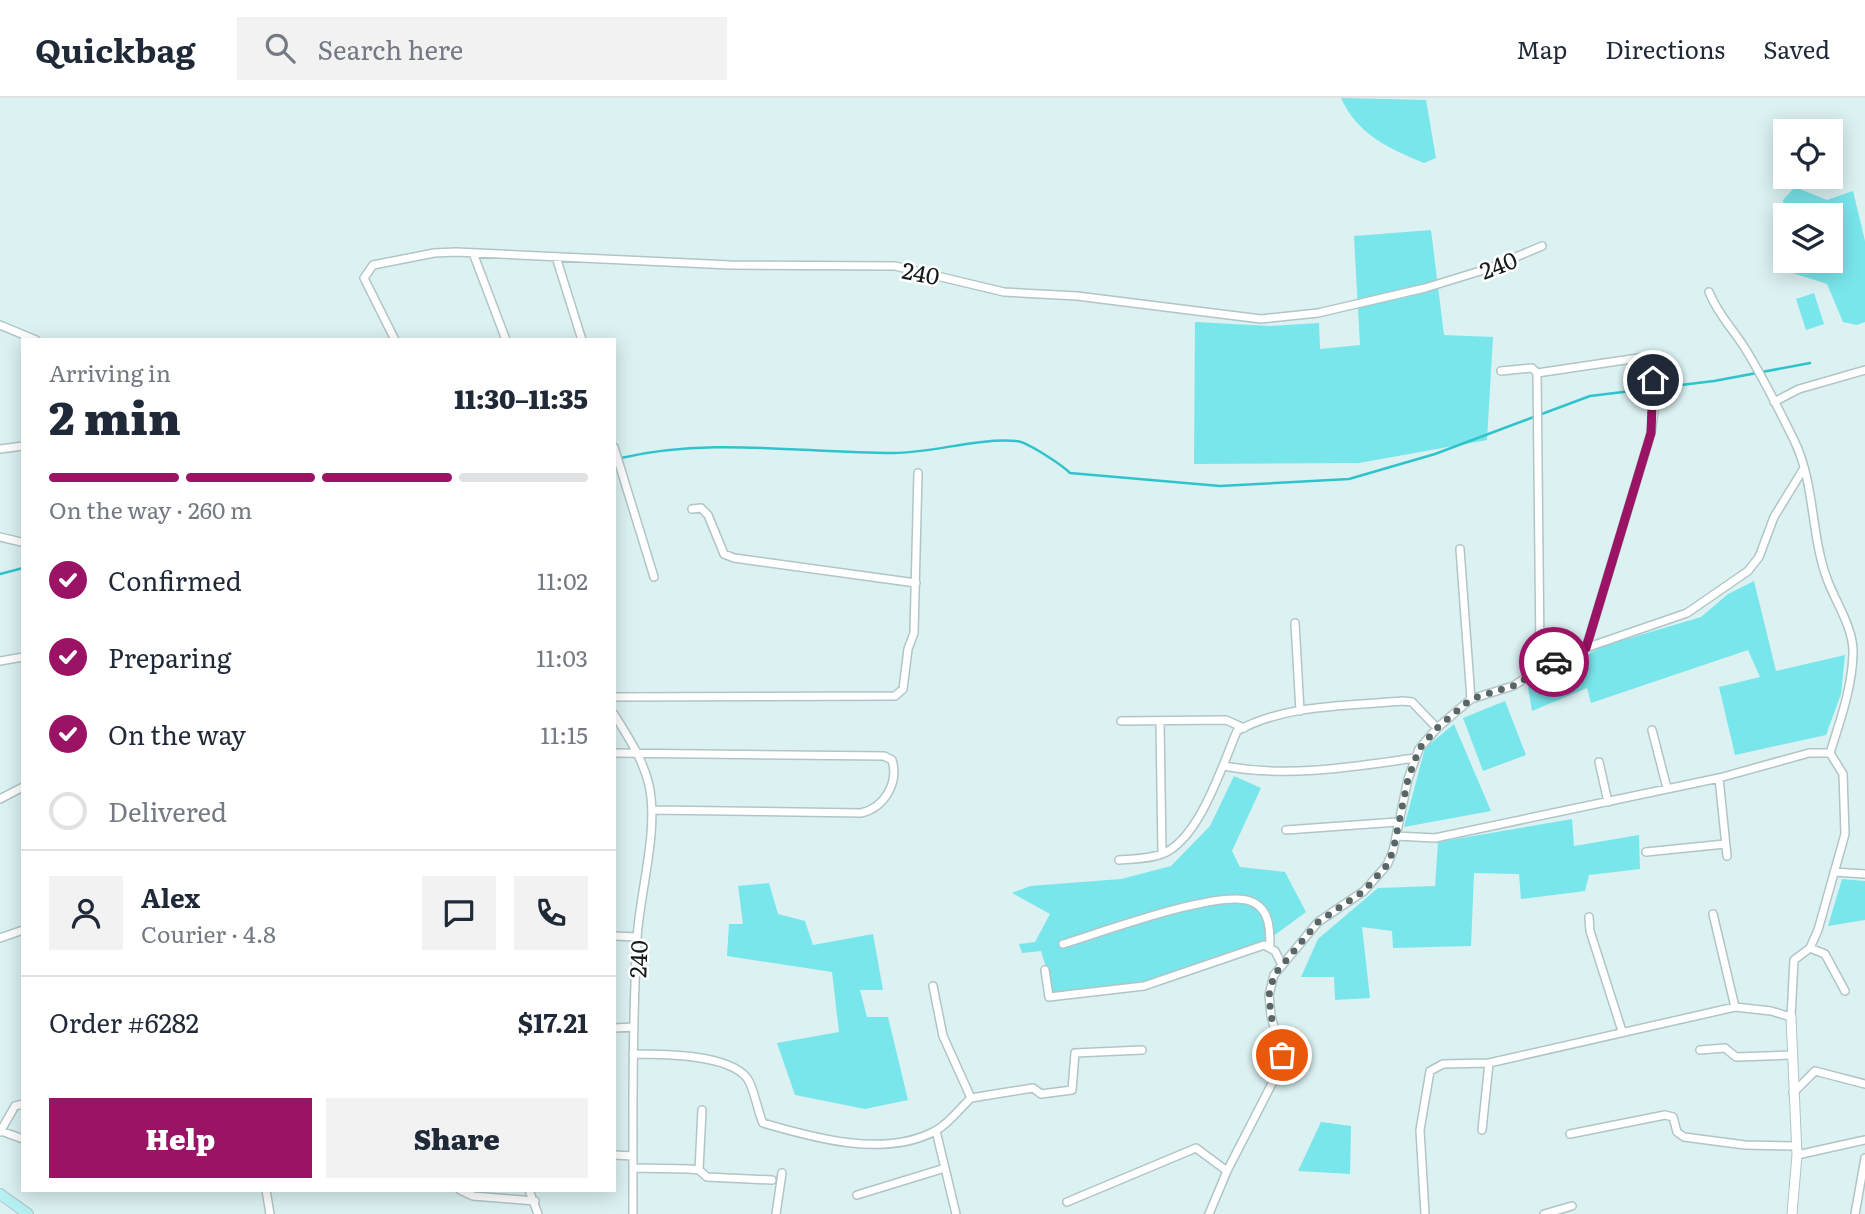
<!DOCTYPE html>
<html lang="en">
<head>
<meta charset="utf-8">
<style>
  :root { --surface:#fff; --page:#f2f2f3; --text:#1f2937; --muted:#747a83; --line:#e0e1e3; --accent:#9a1365 }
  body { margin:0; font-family:Literata,serif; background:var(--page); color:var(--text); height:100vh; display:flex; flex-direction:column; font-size:26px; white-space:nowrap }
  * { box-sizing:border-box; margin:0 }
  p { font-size:23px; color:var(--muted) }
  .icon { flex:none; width:38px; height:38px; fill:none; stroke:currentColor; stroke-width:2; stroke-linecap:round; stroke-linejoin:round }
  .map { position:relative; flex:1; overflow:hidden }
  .details { position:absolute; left:21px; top:240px; width:595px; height:854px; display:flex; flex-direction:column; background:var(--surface); border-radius:0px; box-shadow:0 4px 18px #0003 }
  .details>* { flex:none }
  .controls { position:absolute; left:1773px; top:21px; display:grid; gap:14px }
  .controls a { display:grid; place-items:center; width:70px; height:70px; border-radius:0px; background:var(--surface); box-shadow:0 4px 18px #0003; font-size:35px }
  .pin { position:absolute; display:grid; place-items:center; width:60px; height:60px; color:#fff; margin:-30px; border:4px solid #fff; border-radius:50%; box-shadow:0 2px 7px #0007 }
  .courier { position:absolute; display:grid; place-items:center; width:70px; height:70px; margin:-35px; border:5px solid #9a1365; border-radius:50%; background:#fff; color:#222; box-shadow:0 2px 9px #0007 }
  .overview em { font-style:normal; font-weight:800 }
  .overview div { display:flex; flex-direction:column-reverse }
  .overview { display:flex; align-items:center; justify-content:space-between; height:119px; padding:0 28px }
  h1 { font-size:46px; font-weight:800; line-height:52px }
  .bar { display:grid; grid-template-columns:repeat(4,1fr); gap:10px 7px; align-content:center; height:84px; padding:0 28px }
  .bar i { height:9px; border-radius:5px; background:var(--line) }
  .bar .selected { background:var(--accent) }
  .bar p { grid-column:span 4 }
  .line { display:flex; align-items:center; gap:18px; padding:0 28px; border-top:2px solid var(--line) }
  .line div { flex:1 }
  .round { display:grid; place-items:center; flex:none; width:74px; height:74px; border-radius:0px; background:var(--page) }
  ol { padding:0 28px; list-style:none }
  li { display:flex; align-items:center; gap:21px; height:77px }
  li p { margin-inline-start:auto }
  li .icon { padding:7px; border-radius:50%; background:var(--accent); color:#fff; stroke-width:4 }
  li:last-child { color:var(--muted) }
  li i { width:38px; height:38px; border:4px solid var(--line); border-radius:50% }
  .cta { display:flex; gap:14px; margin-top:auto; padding:14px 28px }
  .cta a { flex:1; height:80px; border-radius:0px; background:var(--accent); color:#fff; font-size:28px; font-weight:800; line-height:80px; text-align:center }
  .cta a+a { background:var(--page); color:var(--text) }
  header { display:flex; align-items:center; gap:42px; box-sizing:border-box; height:98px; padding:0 35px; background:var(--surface); border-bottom:2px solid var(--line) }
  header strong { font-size:33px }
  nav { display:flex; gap:38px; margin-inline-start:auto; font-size:24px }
  .search { width:490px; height:63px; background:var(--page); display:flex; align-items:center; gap:18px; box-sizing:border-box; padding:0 24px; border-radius:0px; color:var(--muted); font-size:26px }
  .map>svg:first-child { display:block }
  .green { fill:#79e6ec; fill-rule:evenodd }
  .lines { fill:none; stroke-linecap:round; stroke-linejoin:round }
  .stream { stroke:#2fc4cb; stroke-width:2.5 }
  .minor-casing { stroke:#b1c5c6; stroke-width:10 }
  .tertiary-casing { stroke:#b1c5c6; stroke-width:11 }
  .secondary-casing { stroke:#b1c5c6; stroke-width:12 }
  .minor { stroke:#fff; stroke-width:7 }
  .tertiary { stroke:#fff; stroke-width:9 }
  .secondary { stroke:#b5f0f3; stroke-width:10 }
  .done { stroke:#596666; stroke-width:7; stroke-dasharray:0 12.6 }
  .route { stroke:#9a1365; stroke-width:9 }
  .labels { text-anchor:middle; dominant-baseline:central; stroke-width:5; stroke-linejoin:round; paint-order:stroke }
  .street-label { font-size:23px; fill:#131b1b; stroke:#fff }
</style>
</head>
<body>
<header>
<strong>Quickbag</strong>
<div class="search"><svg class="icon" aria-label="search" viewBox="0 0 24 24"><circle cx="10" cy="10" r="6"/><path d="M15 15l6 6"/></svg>Search here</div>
<nav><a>Map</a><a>Directions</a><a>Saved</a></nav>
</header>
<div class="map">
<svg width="1865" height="1116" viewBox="0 0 1865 1116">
  <rect width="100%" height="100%" fill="#dcf1f2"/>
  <path class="green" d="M 1341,0 L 1426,2 L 1436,60 L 1424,65 C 1388,50 1358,37 1341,0 Z
    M 1795,89 L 1827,102 L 1853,93 L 1865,143 L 1865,224 L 1857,227 L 1843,224 L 1827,186 L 1783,172 L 1783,102 ZM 1785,117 L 1830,117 L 1830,163 L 1785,163 Z
    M 1431,132 L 1444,237 L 1493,239 L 1487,342 L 1359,365 L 1194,366 L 1195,224 L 1270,228 L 1319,225 L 1320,251 L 1360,247 L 1354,138 Z
    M 1814,195 L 1824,226 L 1806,232 L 1796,201 Z
    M 1754,483 L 1776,573 L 1845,557 L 1841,596 L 1826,637 L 1735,657 L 1719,589 L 1760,579 L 1748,552 L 1591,605 L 1587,590 L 1532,613 L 1528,589 L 1603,548 L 1701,519 L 1728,496 Z
    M 1505,603 L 1526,657 L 1483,673 L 1463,620 Z
    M 1454,626 L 1491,713 L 1404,729 L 1425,650 Z
    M 1234,678 L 1261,690 L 1232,753 L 1240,769 L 1285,774 L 1306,814 L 1268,842 L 1137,889 L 1054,896 L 1041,853 L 1022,855 L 1019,846 L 1035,844 L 1050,816 L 1012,795 L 1030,788 L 1121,781 L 1171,768 L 1210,728 Z
    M 1572,721 L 1574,748 L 1639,737 L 1640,771 L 1589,777 L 1585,793 L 1521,801 L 1519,776 L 1474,775 L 1471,848 L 1393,850 L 1392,833 L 1362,829 L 1370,900 L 1335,902 L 1334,879 L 1301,879 L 1318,841 L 1378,790 L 1435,788 L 1438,744 Z
    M 1842,781 L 1865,783 L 1865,822 L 1828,828 Z
    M 769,785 L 778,816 L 805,823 L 813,847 L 873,836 L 883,892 L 860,892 L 867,919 L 888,919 L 908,1002 L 865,1011 L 795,997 L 777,945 L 839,934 L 832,874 L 727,858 L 729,826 L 743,826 L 738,788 Z
    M 1321,1024 L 1351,1028 L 1350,1076 L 1298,1073 Z"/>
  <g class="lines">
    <path class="stream" d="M 621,360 C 711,339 801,355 893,355 C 933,355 975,340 1016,343 C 1026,343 1062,367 1070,375 L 1220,388 L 1349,381 L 1435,356 L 1590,298 L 1714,283 L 1810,265
      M 0,476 L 23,470"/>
    <defs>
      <path id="minor" d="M 473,155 L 506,242
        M 556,159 L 582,242
        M 1709,194 C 1718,217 1734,232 1746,252 C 1764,281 1779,312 1794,342 C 1816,387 1810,440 1829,486 C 1838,508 1854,532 1853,556 C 1852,590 1840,623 1830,655
        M 0,227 L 36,242
        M 395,242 L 364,180 L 373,167 L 434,155 L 456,154 L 730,167 L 895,168 L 1004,194 L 1077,198 L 1261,221 L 1318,215 L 1425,190 L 1490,170 L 1542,148
        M 1501,273 L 1532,270 L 1537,275 L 1652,258 L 1655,306 L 1651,335 L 1586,550
        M 1774,304 L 1799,291 L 1865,272
        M 614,349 L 654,479
        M 0,351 L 23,348
        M 692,411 L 701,410 L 708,417 L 724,456 L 734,460 L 916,485
        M 0,439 L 21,444
        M 1460,451 L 1471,601
        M 1295,525 L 1300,613
        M 0,563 L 23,559
        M 1535,574 L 1571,555 L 1687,515 L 1748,473 L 1759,459 L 1774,419 L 1804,370
        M 614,599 L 895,598 L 903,591 L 908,551 L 914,535 L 918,375
        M 614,616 C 628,639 643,661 649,687 C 659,732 640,793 637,840 C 632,932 633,1024 633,1116
        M 1121,623 L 1226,622 L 1244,630
        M 1160,624 L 1162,756
        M 1652,632 L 1667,690
        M 614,655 L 884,658 L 892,662 C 899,685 884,710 861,715 L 652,712
        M 1599,664 L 1608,704
        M 1224,668 C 1289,680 1350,669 1415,660
        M 1719,680 L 1727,758
        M 0,701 L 23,689
        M 1286,732 L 1397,724
        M 1396,738 L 1435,740 L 1719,680 L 1809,655 L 1830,655 L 1843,676 L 1845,736 L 1818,832 L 1810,850 L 1794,862 L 1791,919 L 1771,913 L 1735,909 L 1489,965 L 1443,966 L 1430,973 L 1420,1032 L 1425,1116
        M 1646,754 L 1725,746
        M 1119,762 C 1133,761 1149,761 1162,756 C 1199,742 1222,668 1237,633 C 1286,606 1347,608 1403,603 L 1412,604 L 1437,630
        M 1834,774 L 1865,776
        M 1713,816 L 1735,909
        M 1589,819 L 1590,833 L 1622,933
        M 614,838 L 637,839
        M 0,840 L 23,832
        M 1063,846 C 1100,835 1218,791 1250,803 C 1270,810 1270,831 1270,849
        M 1810,850 L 1825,856 L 1845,893
        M 1045,872 L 1049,899 L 1144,888 L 1264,847 L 1275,853 L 1282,867
        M 614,930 L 634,929
        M 1700,952 L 1725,950 L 1736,959 L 1792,957
        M 633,956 C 663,956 728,956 747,980 C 754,989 757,1012 763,1025 C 814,1040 885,1060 935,1033 C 948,1027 960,1010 971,1000 L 943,938 L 933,888
        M 1793,995 L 1815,973 L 1865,986
        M 971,1000 L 1033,990 L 1041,996 L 1072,992 L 1075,955 L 1142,952
        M 1482,1032 L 1489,965
        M 1,1033 L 23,1041
        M 936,1033 L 956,1116
        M 0,1034 L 15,1008 L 23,1006
        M 1570,1036 L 1665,1017 L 1673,1019 L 1677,1034 L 1684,1039 L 1745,1047 L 1796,1048
        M 614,1057 L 633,1058
        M 1797,1057 L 1865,1042
        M 633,1070 L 689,1071 L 699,1072 L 707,1079 L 772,1082
        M 699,1072 L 702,1012
        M 266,1092 L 270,1116
        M 460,1092 L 473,1098 L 535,1103
        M 529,1092 L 538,1116
        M 857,1097 L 945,1070
        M 1067,1104 L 1196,1050 L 1227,1073
        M 776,1116 L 782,1075
        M 1209,1116 L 1227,1073 L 1281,968 L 1282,957 L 1271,918 L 1269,897 L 1274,877 L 1318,824 L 1364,793 L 1387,767 L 1393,753 L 1408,681 L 1419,651 L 1437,630 L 1471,601 L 1513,588 L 1535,574 L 1540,555 L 1537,275
        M 1544,1116 L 1572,1108
        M 1855,1116 L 1865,1060"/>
      <path id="tertiary" d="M 1791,919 L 1797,1057 L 1792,1116"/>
      <path id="secondary" d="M 0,1096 L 28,1116"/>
    </defs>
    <use href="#minor" class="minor-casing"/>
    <use href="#tertiary" class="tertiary-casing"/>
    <use href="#secondary" class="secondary-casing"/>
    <use href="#minor" class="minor"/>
    <use href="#tertiary" class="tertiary"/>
    <use href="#secondary" class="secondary"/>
  </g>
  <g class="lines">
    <path class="done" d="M 1282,957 L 1271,918 L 1269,897 L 1274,877 L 1318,824 L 1364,793 L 1387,767 L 1393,753 L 1408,681 L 1419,651 L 1437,630 L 1471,601 L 1513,588 L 1554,564"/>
    <path class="route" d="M 1554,564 L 1586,550 L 1651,335 L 1653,282"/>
  </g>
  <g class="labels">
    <g class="street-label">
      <text transform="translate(1498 166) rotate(-21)">240</text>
      <text transform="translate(921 174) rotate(11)">240</text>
      <text transform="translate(637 861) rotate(-88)">240</text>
    </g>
  </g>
</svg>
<div class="controls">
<a><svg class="icon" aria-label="locate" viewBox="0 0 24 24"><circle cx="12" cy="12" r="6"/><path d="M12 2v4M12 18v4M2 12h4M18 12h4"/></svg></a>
<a><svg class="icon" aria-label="layers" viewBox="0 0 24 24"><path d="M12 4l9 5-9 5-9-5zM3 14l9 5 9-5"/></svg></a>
</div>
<div class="pin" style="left:1282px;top:957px;background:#ea580c"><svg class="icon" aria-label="bag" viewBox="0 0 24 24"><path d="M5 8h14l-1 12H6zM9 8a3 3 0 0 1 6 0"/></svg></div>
<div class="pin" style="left:1653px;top:282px;background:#1f2937"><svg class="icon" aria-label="home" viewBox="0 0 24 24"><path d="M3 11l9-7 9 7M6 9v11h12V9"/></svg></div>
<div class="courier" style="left:1554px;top:564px"><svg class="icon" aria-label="car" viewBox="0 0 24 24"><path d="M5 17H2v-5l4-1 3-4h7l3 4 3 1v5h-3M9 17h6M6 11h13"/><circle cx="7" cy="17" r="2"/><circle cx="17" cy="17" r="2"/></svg></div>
<section class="details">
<div class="overview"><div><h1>2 min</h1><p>Arriving in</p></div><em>11:30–11:35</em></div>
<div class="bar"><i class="selected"></i><i class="selected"></i><i class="selected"></i><i></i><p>On the way · 260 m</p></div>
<ol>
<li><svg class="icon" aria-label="check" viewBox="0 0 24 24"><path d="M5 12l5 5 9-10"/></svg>Confirmed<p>11:02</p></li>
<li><svg class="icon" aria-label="check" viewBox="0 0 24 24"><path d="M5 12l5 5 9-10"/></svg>Preparing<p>11:03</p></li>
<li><svg class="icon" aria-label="check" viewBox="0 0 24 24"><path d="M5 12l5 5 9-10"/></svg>On the way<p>11:15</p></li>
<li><i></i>Delivered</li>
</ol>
<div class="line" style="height:126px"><a class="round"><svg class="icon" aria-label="person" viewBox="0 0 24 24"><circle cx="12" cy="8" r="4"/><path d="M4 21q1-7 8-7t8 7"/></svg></a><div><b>Alex</b><p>Courier · 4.8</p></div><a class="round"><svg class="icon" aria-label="chat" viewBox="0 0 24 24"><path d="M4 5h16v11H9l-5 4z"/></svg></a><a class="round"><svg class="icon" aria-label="phone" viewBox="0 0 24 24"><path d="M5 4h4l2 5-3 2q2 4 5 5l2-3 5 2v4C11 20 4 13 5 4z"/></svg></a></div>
<div class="line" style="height:91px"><div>Order #6282</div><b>$17.21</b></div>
<div class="cta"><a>Help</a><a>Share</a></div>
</section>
</div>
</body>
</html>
